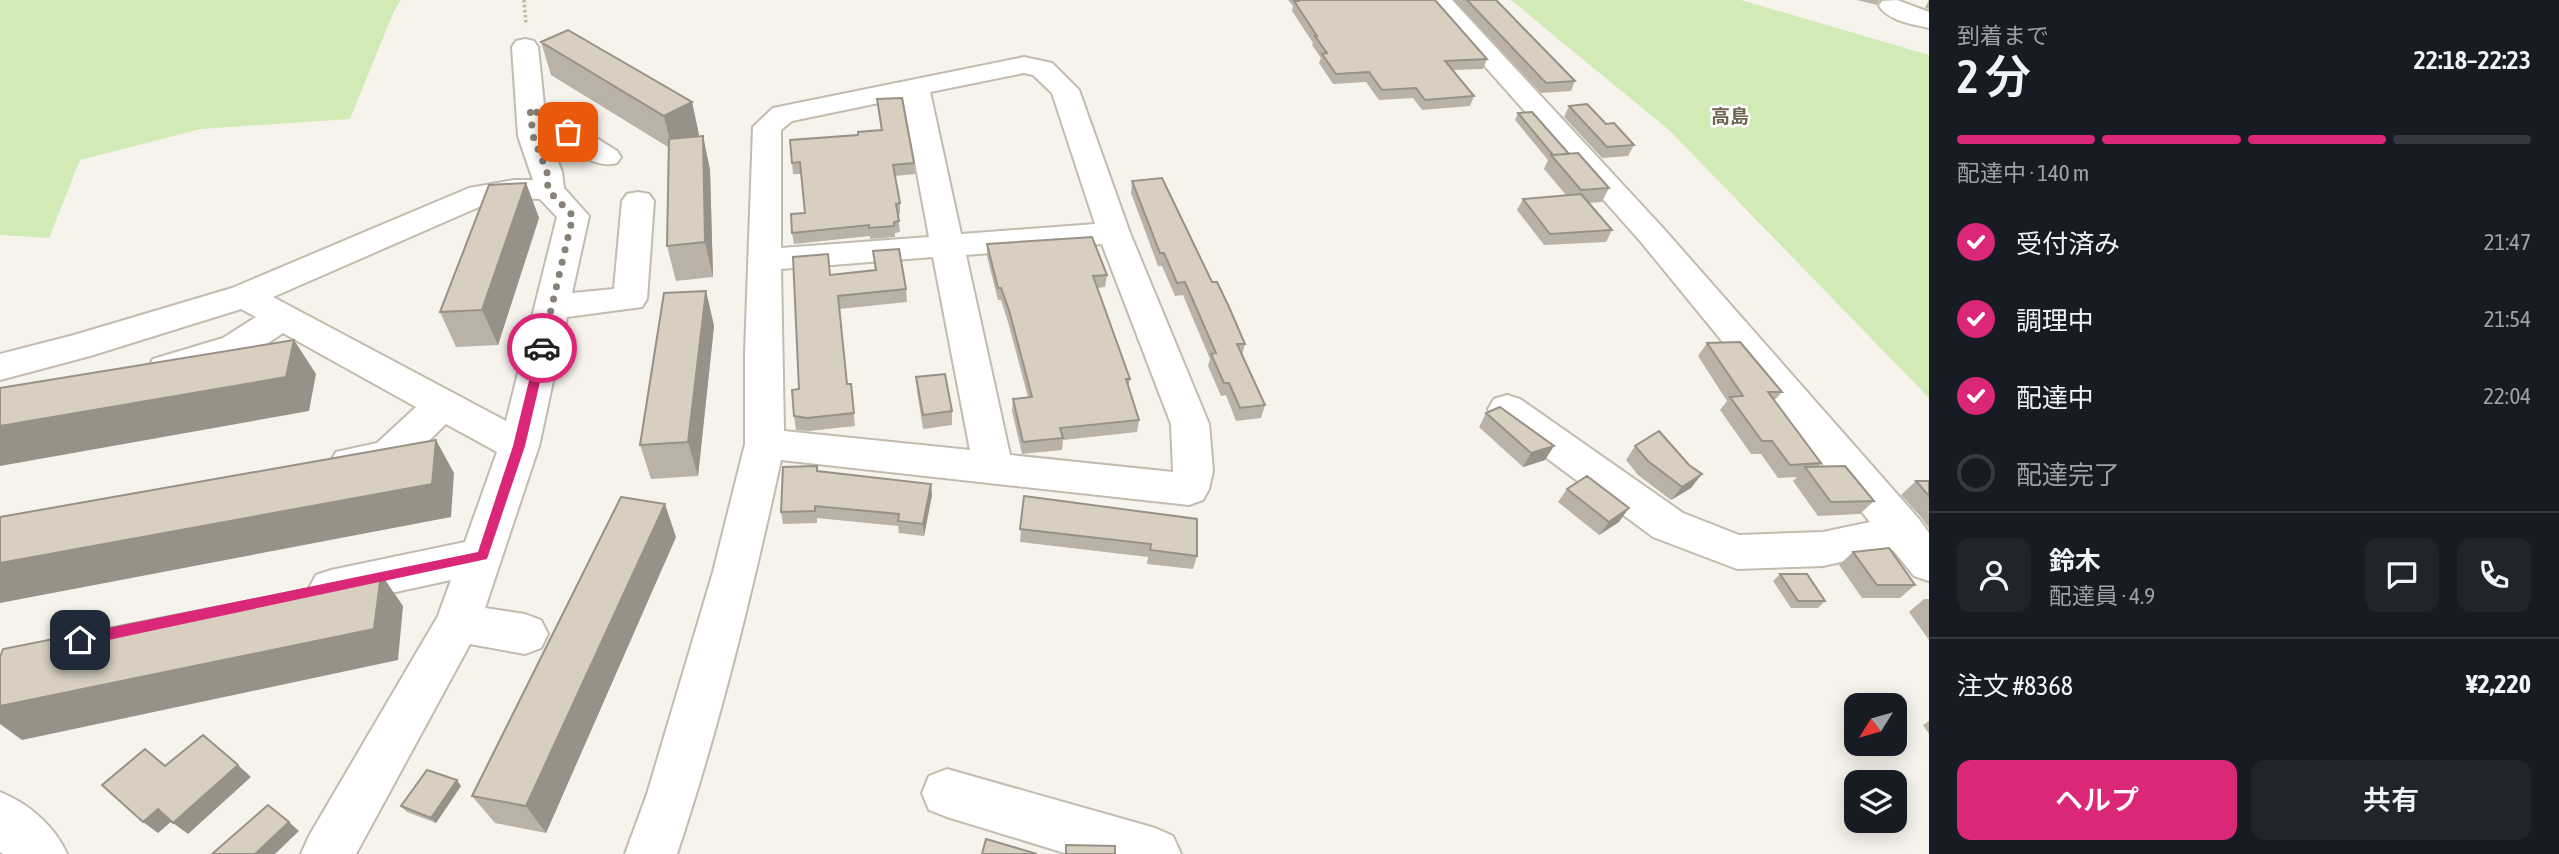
<!DOCTYPE html>
<html lang="ja">
<head>
<meta charset="utf-8">
<style>
  :root { --surface:#171b24; --page:#20242c; --text:#f1f3f6; --muted:#9ea1a6; --line:#363941; --accent:#db2777 }
  body { margin:0; font-family:"Asap Condensed","Noto Sans JP",sans-serif; background:var(--page); color:var(--text); height:100vh; display:flex; flex-direction:column; font-size:26px; white-space:nowrap }
  * { box-sizing:border-box; margin:0 }
  p { font-size:23px; color:var(--muted) }
  .icon { flex:none; width:38px; height:38px; fill:none; stroke:currentColor; stroke-width:2; stroke-linecap:round; stroke-linejoin:round }
  .map { position:relative; flex:1; overflow:hidden }
  .side { display:flex; flex-direction:column; background:var(--surface); width:630px }
  .side>* { flex:none }
  .needle { width:46px; rotate:233deg }
  .fabs { position:absolute; left:1844px; top:693px; display:grid; gap:14px }
  .fabs a { display:grid; place-items:center; width:63px; height:63px; border-radius:14px; background:var(--surface); box-shadow:0 4px 18px #0003; font-size:35px }
  .pin { position:absolute; display:grid; place-items:center; width:60px; height:60px; color:#fff; margin:-30px; border-radius:14px; box-shadow:0 4px 10px #0006 }
  .courier { position:absolute; display:grid; place-items:center; width:70px; height:70px; margin:-35px; border:5px solid #db2777; border-radius:50%; background:#fff; color:#222; box-shadow:0 2px 9px #0007 }
  .headline em { font-style:normal; font-weight:600 }
  .headline div { display:flex; flex-direction:column-reverse }
  .headline { display:flex; align-items:center; justify-content:space-between; height:119px; padding:0 28px }
  h1 { font-size:46px; font-weight:600; line-height:52px }
  .bar { display:grid; grid-template-columns:repeat(4,1fr); gap:10px 7px; align-content:center; height:84px; padding:0 28px }
  .bar i { height:9px; border-radius:5px; background:var(--line) }
  .bar .selected { background:var(--accent) }
  .bar p { grid-column:span 4 }
  .line { display:flex; align-items:center; gap:18px; padding:0 28px; border-top:2px solid var(--line) }
  .line div { flex:1 }
  .round { display:grid; place-items:center; flex:none; width:74px; height:74px; border-radius:14px; background:var(--page) }
  ol { padding:0 28px; list-style:none }
  li { display:flex; align-items:center; gap:21px; height:77px }
  li p { margin-inline-start:auto }
  li .icon { padding:7px; border-radius:50%; background:var(--accent); color:#fff; stroke-width:4 }
  li:last-child { color:var(--muted) }
  li i { width:38px; height:38px; border:4px solid var(--line); border-radius:50% }
  .button { display:flex; gap:14px; margin-top:auto; padding:14px 28px }
  .button a { flex:1; height:80px; border-radius:14px; background:var(--accent); color:#fff; font-size:28px; font-weight:600; line-height:80px; text-align:center }
  .button a+a { background:var(--page); color:var(--text) }
  main { display:flex; flex:1; min-height:0 }
  .map>svg:first-child { display:block }
  .green { fill:#d2eab5 }
  .lines { fill:none; stroke-linecap:round; stroke-linejoin:round }
  .minor-casing { stroke:#c2bbae; stroke-width:4 }
  .path { stroke:#c4b79f; stroke-width:3.5; stroke-dasharray:2.5 2.5; stroke-linecap:butt }
  .minor { fill:#fff; fill-rule:evenodd }
  .wall { fill:#bab2a6 }
  .shaded-wall { fill:#979187 }
  .building { fill:#d8cfc1; stroke:#979187; stroke-width:2 }
  .route { fill:#db2777 }
  .done { stroke:#878178; stroke-width:7; stroke-dasharray:0 12.6 }
  .labels { text-anchor:middle; dominant-baseline:central; stroke-width:5; stroke-linejoin:round; paint-order:stroke }
  .far-quarter-label { font-size:19px; font-weight:bold; fill:#6e6250; stroke:#fff }
</style>
</head>
<body>
<main>
<div class="map">
<svg width="1929" height="854" viewBox="0 0 1929 854">
  <rect width="100%" height="100%" fill="#f6f3ec"/>
  <path class="green" d="M 0,0 L 401,0 L 394,11 L 350,119 L 201,129 L 80,160 L 49,238 L 0,235 Z
    M 1511,0 L 1741,0 L 1929,55 L 1929,398 L 1670,131 Z"/>
  <g class="lines">
    <defs>
      <path id="minor" d="M 1426,0 L 1452,0 L 1663,228 L 1919,519 L 1929,533 L 1929,581 L 1914,576 L 1893,550 L 1823,566 L 1737,569 L 1653,537 L 1494,419 L 1488,409 L 1494,399 L 1507,395 L 1520,399 L 1683,513 L 1739,535 L 1823,532 L 1870,522 L 1641,242 Z
        M 1897,0 L 1929,12 L 1929,28 C 1912,24 1889,21 1879,6 L 1882,1 Z
        M 525,39 L 534,41 L 538,47 L 544,105 L 617,151 L 621,157 L 617,163 C 592,170 567,145 547,132 L 562,172 L 564,188 L 589,216 L 572,293 L 614,289 L 622,201 L 627,194 L 638,192 L 649,194 L 654,201 L 647,299 L 642,307 L 567,317 L 539,446 L 485,608 L 525,614 L 541,620 L 548,634 L 541,648 L 525,654 L 470,644 L 356,854 L 301,854 L 309,836 L 438,616 L 451,580 L 331,606 L 316,601 L 309,588 L 316,575 L 331,570 L 465,542 L 497,452 L 446,424 L 402,467 L 350,478 L 336,474 L 330,463 L 336,452 L 377,443 L 416,407 L 283,333 L 249,356 L 166,381 L 153,377 L 148,368 L 153,359 L 223,338 L 256,317 L 241,309 L 90,356 L 0,380 L 0,354 L 74,335 L 232,288 L 469,188 L 514,180 L 533,180 L 518,136 L 512,47 L 516,41 ZM 514,198 L 540,199 L 557,217 L 506,421 L 273,297 L 488,203 Z
        M 1024,57 L 1052,63 L 1079,90 L 1130,233 L 1209,424 L 1213,471 L 1209,489 L 1203,500 L 1189,505 L 781,460 C 752,593 720,725 677,854 L 625,854 L 647,794 L 713,572 L 745,444 L 745,353 L 753,127 L 773,108 ZM 1024,73 L 1033,75 L 1052,93 L 1095,224 L 961,234 L 930,92 ZM 903,98 L 929,237 L 781,248 L 781,130 L 792,121 ZM 1102,244 L 1171,424 L 1173,472 L 1010,455 L 966,255 ZM 933,257 L 970,450 L 784,431 L 781,269 Z
        M 947,769 L 1155,828 L 1173,836 L 1181,854 L 1068,854 L 947,817 L 929,810 L 922,793 L 929,776 Z
        M 0,792 C 28,803 55,826 67,854 L 3,854 L 0,852 Z"/>
    </defs>
    <use href="#minor" class="minor-casing"/>
    <path class="path" d="M 524,0 L 526,25"/>
    <use href="#minor" class="minor"/>
  </g>
  <path class="wall" d="M 1288,0 L 1435,0 L 1487,59 L 1483,69 L 1453,70 L 1474,96 L 1470,106 L 1422,110 L 1413,98 L 1379,100 L 1366,82 L 1333,84 L 1319,63 L 1321,58 L 1312,45 L 1313,43 L 1292,11 L 1293,6 Z
    M 1454,0 L 1496,0 L 1575,81 L 1571,91 L 1541,93 Z
    M 1857,0 L 1880,0 L 1877,5 Z
    M 1929,0 L 1929,9 L 1925,8 Z
    M 541,42 L 692,102 L 699,135 L 696,137 L 703,136 L 710,170 L 713,277 L 676,281 L 667,246 L 668,147 L 551,75 Z
    M 877,99 L 914,163 L 915,174 L 895,176 L 900,203 L 900,214 L 898,215 L 900,232 L 895,233 L 895,237 L 870,239 L 870,236 L 794,244 L 792,233 L 805,213 L 801,174 L 793,174 L 792,163 L 858,135 L 881,130 Z
    M 1569,106 L 1606,124 L 1634,145 L 1628,156 L 1602,158 L 1564,117 Z
    M 1518,113 L 1569,154 L 1609,188 L 1602,202 L 1589,203 L 1612,230 L 1606,242 L 1544,245 L 1517,210 L 1523,199 L 1566,195 L 1544,169 L 1548,160 L 1515,120 Z
    M 1132,181 L 1212,282 L 1245,344 L 1242,355 L 1265,405 L 1261,418 L 1236,421 L 1226,395 L 1221,396 L 1208,366 L 1210,359 L 1183,295 L 1175,296 L 1162,266 L 1158,266 L 1131,193 Z
    M 526,183 L 539,218 L 498,345 L 456,347 L 440,312 Z
    M 987,244 L 1107,275 L 1105,287 L 1097,288 L 1130,379 L 1128,388 L 1139,420 L 1137,432 L 1063,440 L 1062,450 L 1022,454 L 1012,411 L 1013,399 L 1028,397 L 1008,322 L 1001,300 L 998,300 L 987,256 Z
    M 873,251 L 906,289 L 907,302 L 839,309 L 847,384 L 851,384 L 855,426 L 809,431 L 796,430 L 794,416 L 799,389 L 830,275 L 875,270 Z
    M 706,291 L 714,326 L 698,476 L 651,479 L 640,445 Z
    M 1707,343 L 1782,392 L 1774,401 L 1821,463 L 1818,467 L 1874,501 L 1860,514 L 1818,516 L 1793,481 L 1797,477 L 1778,478 L 1761,454 L 1751,454 L 1720,410 L 1727,401 L 1698,356 Z
    M 916,377 L 952,411 L 952,425 L 923,429 L 917,391 Z
    M 1486,413 L 1545,460 L 1523,467 L 1479,427 Z
    M 1635,446 L 1691,488 L 1671,500 L 1638,475 L 1626,460 Z
    M 817,466 L 818,471 L 932,495 L 924,536 L 899,533 L 898,526 L 817,518 L 817,523 L 783,524 L 781,512 Z
    M 1916,481 L 1929,481 L 1929,528 L 1921,517 L 1901,495 Z
    M 1567,489 L 1619,522 L 1599,535 L 1558,502 Z
    M 1024,496 L 1197,556 L 1193,569 L 1147,564 L 1148,557 L 1020,542 Z
    M 676,537 L 546,833 L 495,823 L 472,796 Z
    M 1853,552 L 1915,585 L 1900,598 L 1862,598 L 1839,565 Z
    M 1780,574 L 1825,601 L 1818,608 L 1791,608 L 1773,581 Z
    M 1924,599 L 1929,599 L 1929,640 L 1909,612 Z
    M 1929,721 L 1929,734 L 1923,725 Z
    M 461,786 L 436,823 L 407,812 L 401,806 Z"/>
  <path class="shaded-wall" d="M 692,102 L 699,135 L 672,149 L 664,116 Z
    M 703,136 L 710,170 L 713,277 L 705,242 Z
    M 526,183 L 539,218 L 498,345 L 482,310 Z
    M 706,291 L 714,326 L 698,476 L 688,442 Z
    M 294,340 L 316,374 L 309,411 L 0,466 L 0,426 Z
    M 436,440 L 454,473 L 451,517 L 0,603 L 0,563 Z
    M 1554,446 L 1545,460 L 1523,467 L 1531,453 Z
    M 1702,474 L 1691,488 L 1671,500 L 1682,487 Z
    M 931,484 L 932,495 L 924,536 L 923,524 Z
    M 665,504 L 676,537 L 546,833 L 526,806 Z
    M 1629,508 L 1619,522 L 1599,535 L 1609,522 Z
    M 381,574 L 403,606 L 398,660 L 22,740 L 0,724 L 0,706 Z
    M 238,765 L 251,777 L 188,834 L 173,823 Z
    M 457,780 L 461,786 L 436,823 L 431,818 Z
    M 158,809 L 173,820 L 158,833 L 143,822 Z
    M 289,822 L 299,831 L 275,854 L 255,854 Z"/>
  <path class="building" d="M 1297,0 L 1435,0 L 1487,59 L 1445,61 L 1474,96 L 1425,100 L 1416,88 L 1382,90 L 1369,72 L 1336,74 L 1322,54 L 1327,53 L 1315,36 L 1317,36 L 1294,1 L 1298,1 Z
    M 1467,0 L 1496,0 L 1575,81 L 1546,83 Z
    M 568,30 L 692,102 L 664,116 L 541,42 Z
    M 902,98 L 914,163 L 893,165 L 900,203 L 896,204 L 899,221 L 894,222 L 894,226 L 869,228 L 869,225 L 792,233 L 791,214 L 805,213 L 800,162 L 792,163 L 790,140 L 858,135 L 858,132 L 882,130 L 877,99 Z
    M 1587,104 L 1606,124 L 1614,123 L 1634,145 L 1607,147 L 1569,106 Z
    M 1532,112 L 1569,154 L 1553,155 L 1518,113 Z
    M 703,136 L 705,242 L 667,246 L 669,139 Z
    M 1578,153 L 1609,188 L 1581,190 L 1551,155 Z
    M 1162,178 L 1212,282 L 1217,282 L 1229,307 L 1245,344 L 1237,344 L 1265,405 L 1240,408 L 1229,383 L 1224,383 L 1211,354 L 1216,353 L 1185,282 L 1177,283 L 1164,253 L 1160,253 L 1132,181 Z
    M 526,183 L 482,310 L 440,312 L 489,185 Z
    M 1581,194 L 1612,230 L 1550,234 L 1523,199 Z
    M 1092,237 L 1107,275 L 1093,276 L 1130,379 L 1126,379 L 1139,420 L 1060,428 L 1063,438 L 1023,442 L 1013,399 L 1032,397 L 1009,310 L 1001,288 L 998,288 L 987,244 Z
    M 899,249 L 906,289 L 838,296 L 847,384 L 851,384 L 854,413 L 807,418 L 794,416 L 792,390 L 799,389 L 793,257 L 828,254 L 830,275 L 876,270 L 873,251 Z
    M 706,291 L 688,442 L 640,445 L 664,293 Z
    M 294,340 L 286,377 L 0,426 L 0,388 Z
    M 1740,342 L 1782,392 L 1768,392 L 1821,463 L 1790,465 L 1772,441 L 1762,441 L 1730,397 L 1743,396 L 1707,343 Z
    M 945,374 L 952,411 L 923,415 L 916,377 Z
    M 1500,407 L 1554,446 L 1531,453 L 1486,413 Z
    M 1659,431 L 1689,465 L 1702,474 L 1682,487 L 1648,461 L 1635,446 Z
    M 436,440 L 432,484 L 0,563 L 0,517 Z
    M 817,466 L 817,471 L 931,484 L 923,524 L 898,521 L 899,514 L 815,506 L 815,511 L 781,512 L 783,467 Z
    M 1845,466 L 1874,501 L 1831,502 L 1805,467 Z
    M 1587,476 L 1629,508 L 1609,522 L 1567,489 Z
    M 1916,481 L 1929,481 L 1929,496 Z
    M 1024,496 L 1197,519 L 1197,556 L 1150,550 L 1151,544 L 1020,529 Z
    M 621,497 L 665,504 L 526,806 L 472,796 Z
    M 1889,548 L 1915,585 L 1877,585 L 1853,552 Z
    M 381,574 L 374,629 L 0,706 L 0,657 L 3,649 Z
    M 1780,574 L 1807,574 L 1825,601 L 1798,601 Z
    M 203,735 L 238,765 L 173,823 L 158,809 L 143,822 L 102,785 L 145,749 L 165,766 Z
    M 427,770 L 457,780 L 431,818 L 401,806 Z
    M 268,805 L 289,822 L 255,854 L 212,854 Z
    M 986,839 L 1037,854 L 982,854 Z
    M 1066,845 L 1115,846 L 1115,854 L 1066,854 Z"/>
  <path class="route" d="M 542,344 L 548,348 L 525,446 L 487,559 L 80,646 L 76,644 L 76,636 L 80,634 L 478,552 L 513,446 L 537,348 Z"/>
  <g class="lines">
    <path class="done" d="M 542,348 L 573,216 L 548,190 L 547,172 L 533,136 L 530,108 L 568,132"/>
  </g>
  <g class="labels">
    <g class="far-quarter-label">
      <text x="1730" y="116">高島</text>
    </g>
  </g>
</svg>
<div class="fabs">
<a><svg class="needle" viewBox="-14 -14 28 28"><path d="M0-13l5 13h-10z" fill="#e53935"/><path d="M0 13l5-13h-10z" fill="#9ea1a6"/></svg></a>
<a><svg class="icon" aria-label="layers" viewBox="0 0 24 24"><path d="M12 4l9 5-9 5-9-5zM3 14l9 5 9-5"/></svg></a>
</div>
<div class="pin" style="left:568px;top:132px;background:#ea580c"><svg class="icon" aria-label="bag" viewBox="0 0 24 24"><path d="M5 8h14l-1 12H6zM9 8a3 3 0 0 1 6 0"/></svg></div>
<div class="pin" style="left:80px;top:640px;background:#1f2937"><svg class="icon" aria-label="home" viewBox="0 0 24 24"><path d="M3 11l9-7 9 7M6 9v11h12V9"/></svg></div>
<div class="courier" style="left:542px;top:348px"><svg class="icon" aria-label="car" viewBox="0 0 24 24"><path d="M5 17H2v-5l4-1 3-4h7l3 4 3 1v5h-3M9 17h6M6 11h13"/><circle cx="7" cy="17" r="2"/><circle cx="17" cy="17" r="2"/></svg></div>
</div>
<section class="side">
<div class="headline"><div><h1>2 分</h1><p>到着まで</p></div><em>22:18–22:23</em></div>
<div class="bar"><i class="selected"></i><i class="selected"></i><i class="selected"></i><i></i><p>配達中 · 140 m</p></div>
<ol>
<li><svg class="icon" aria-label="check" viewBox="0 0 24 24"><path d="M5 12l5 5 9-10"/></svg>受付済み<p>21:47</p></li>
<li><svg class="icon" aria-label="check" viewBox="0 0 24 24"><path d="M5 12l5 5 9-10"/></svg>調理中<p>21:54</p></li>
<li><svg class="icon" aria-label="check" viewBox="0 0 24 24"><path d="M5 12l5 5 9-10"/></svg>配達中<p>22:04</p></li>
<li><i></i>配達完了</li>
</ol>
<div class="line" style="height:126px"><a class="round"><svg class="icon" aria-label="person" viewBox="0 0 24 24"><circle cx="12" cy="8" r="4"/><path d="M4 21q1-7 8-7t8 7"/></svg></a><div><b>鈴木</b><p>配達員 · 4.9</p></div><a class="round"><svg class="icon" aria-label="chat" viewBox="0 0 24 24"><path d="M4 5h16v11H9l-5 4z"/></svg></a><a class="round"><svg class="icon" aria-label="phone" viewBox="0 0 24 24"><path d="M5 4h4l2 5-3 2q2 4 5 5l2-3 5 2v4C11 20 4 13 5 4z"/></svg></a></div>
<div class="line" style="height:91px"><div>注文 #8368</div><b>¥2,220</b></div>
<div class="button"><a>ヘルプ</a><a>共有</a></div>
</section>
</main>
</body>
</html>
